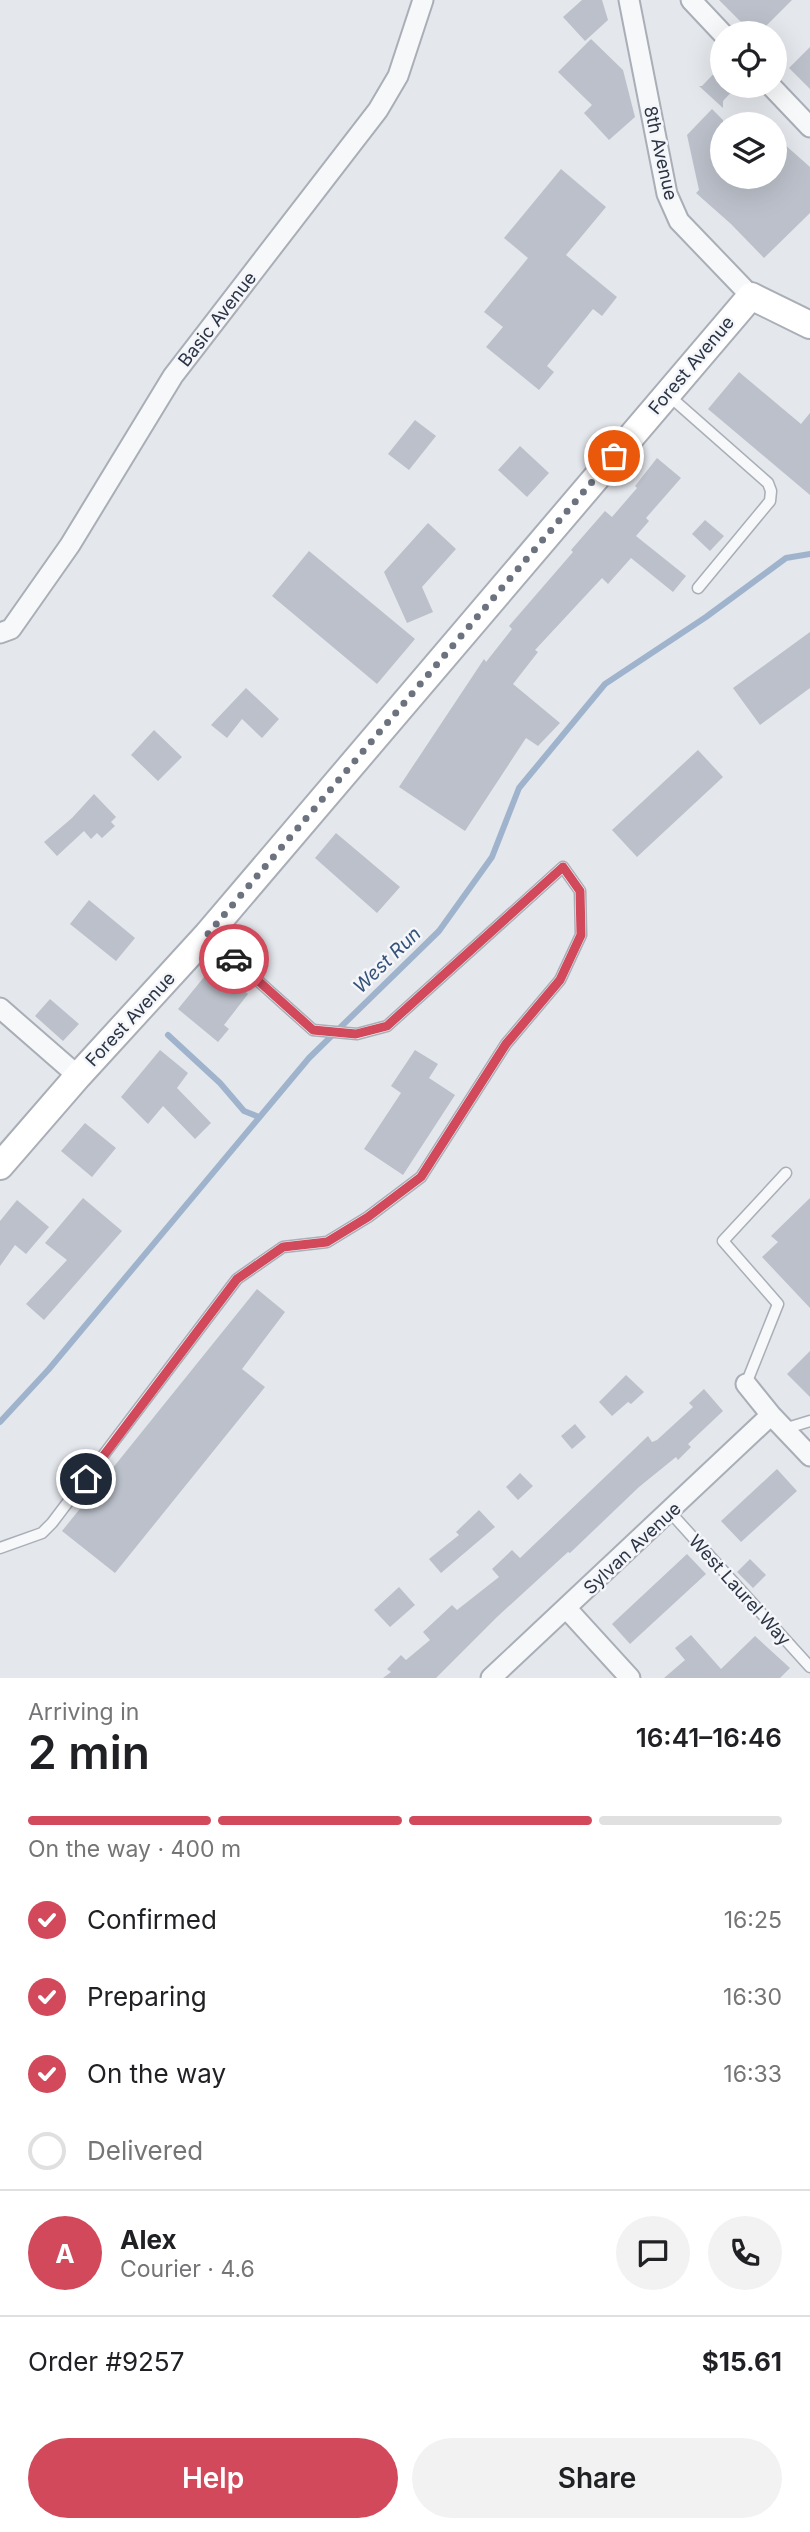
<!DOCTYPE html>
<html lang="en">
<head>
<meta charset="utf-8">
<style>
  :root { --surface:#fff; --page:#f2f2f2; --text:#202124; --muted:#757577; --line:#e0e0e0; --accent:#d1495b }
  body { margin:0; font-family:Inter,sans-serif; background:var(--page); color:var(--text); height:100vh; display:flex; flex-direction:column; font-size:26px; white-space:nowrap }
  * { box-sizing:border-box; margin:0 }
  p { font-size:23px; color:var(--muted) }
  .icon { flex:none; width:38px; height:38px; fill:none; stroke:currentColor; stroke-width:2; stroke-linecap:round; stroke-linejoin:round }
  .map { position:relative; height:1678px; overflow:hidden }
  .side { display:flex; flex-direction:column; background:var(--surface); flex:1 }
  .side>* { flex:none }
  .controls { position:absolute; left:710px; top:21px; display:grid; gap:14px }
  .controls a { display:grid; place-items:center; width:77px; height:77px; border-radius:50%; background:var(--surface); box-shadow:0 7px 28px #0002; font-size:35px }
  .pin { position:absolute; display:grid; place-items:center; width:60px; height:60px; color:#fff; margin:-30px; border:4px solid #fff; border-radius:50%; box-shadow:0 2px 7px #0007 }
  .courier { position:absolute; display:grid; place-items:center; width:70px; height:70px; margin:-35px; border:5px solid #d1495b; border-radius:50%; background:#fff; color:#222; box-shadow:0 2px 9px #0007 }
  .head em { font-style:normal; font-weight:600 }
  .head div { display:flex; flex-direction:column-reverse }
  .head { display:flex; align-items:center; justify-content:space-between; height:119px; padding:0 28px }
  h1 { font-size:46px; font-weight:600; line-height:52px }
  .bar { display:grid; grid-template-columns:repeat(4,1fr); gap:10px 7px; align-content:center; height:84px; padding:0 28px }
  .bar i { height:9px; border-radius:5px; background:var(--line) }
  .bar .on { background:var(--accent) }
  .bar p { grid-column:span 4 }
  .line { display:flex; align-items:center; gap:18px; padding:0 28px; border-top:2px solid var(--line) }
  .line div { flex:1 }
  .round { display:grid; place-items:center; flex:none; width:74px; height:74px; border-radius:37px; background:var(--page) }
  ol { padding:0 28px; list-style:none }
  li { display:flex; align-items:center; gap:21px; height:77px }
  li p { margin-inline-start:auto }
  li .icon { padding:7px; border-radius:50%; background:var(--accent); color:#fff; stroke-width:4 }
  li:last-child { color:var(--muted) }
  li i { width:38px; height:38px; border:4px solid var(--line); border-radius:50% }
  .action { display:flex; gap:14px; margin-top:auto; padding:14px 28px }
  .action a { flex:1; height:80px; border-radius:42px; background:var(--accent); color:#fff; font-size:28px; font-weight:600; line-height:80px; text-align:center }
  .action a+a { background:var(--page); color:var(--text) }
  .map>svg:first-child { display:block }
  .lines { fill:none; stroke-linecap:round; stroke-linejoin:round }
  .stream { stroke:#9fb4cc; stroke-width:6 }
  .building { fill:#bbc0ca }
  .lane-casing { stroke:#a9aeb7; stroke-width:13 }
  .street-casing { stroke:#a9aeb7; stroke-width:23 }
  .secondary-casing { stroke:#a9aeb7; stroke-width:30 }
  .lane { stroke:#f7f8fa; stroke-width:10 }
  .street { stroke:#f7f8fa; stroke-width:19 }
  .secondary { stroke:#fff; stroke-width:26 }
  .done { stroke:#6c737f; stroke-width:7; stroke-dasharray:0 12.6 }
  .route { stroke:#d1495b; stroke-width:9 }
  .labels { text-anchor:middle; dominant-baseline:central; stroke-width:5; stroke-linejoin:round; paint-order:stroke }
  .street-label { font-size:18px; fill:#2b3445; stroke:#f4f6f9 }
  .water-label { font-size:19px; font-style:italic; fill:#34527a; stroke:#f4f6f9 }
</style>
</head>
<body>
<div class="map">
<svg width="810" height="1678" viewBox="0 0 810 1678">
  <rect width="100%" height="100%" fill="#e4e7ec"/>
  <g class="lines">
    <path class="stream" d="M 168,1035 L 220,1083 L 244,1111 L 259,1117
      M 0,1422 L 49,1369 L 309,1058 L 439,931 L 492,857 L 519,788 L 605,684 L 706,617 L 786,558 L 810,554"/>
  </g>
  <path class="building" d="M 582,0 L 602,0 L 608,20 L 585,41 L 563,17 Z
    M 719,0 L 792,0 L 759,33 L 752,33 Z
    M 591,39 L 623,70 L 635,117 L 609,140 L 584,113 L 592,105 L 558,72 Z
    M 810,47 L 810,89 L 789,68 Z
    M 723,64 L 723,86 L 737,86 L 723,101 L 723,108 L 699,86 L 702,86 Z
    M 712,109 L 723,120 L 723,177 L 775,177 L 775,136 L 810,167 L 810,213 L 764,258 L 731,224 L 696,193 L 699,190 L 687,135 Z
    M 561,169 L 606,207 L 566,255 L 617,297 L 602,316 L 593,309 L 547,366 L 554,372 L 539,390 L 486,347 L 503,327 L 484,312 L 528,258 L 504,238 Z
    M 739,372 L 801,424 L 810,413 L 810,495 L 708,409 Z
    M 415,420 L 436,436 L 409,470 L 388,454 Z
    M 520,446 L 549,473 L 527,497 L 498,470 Z
    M 657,458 L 681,478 L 646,518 L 649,521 L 636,536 L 686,576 L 673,592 L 631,558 L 608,584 L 602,578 L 535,650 L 538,652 L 513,684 L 560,723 L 538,746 L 526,738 L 465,831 L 399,787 L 484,659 L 486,662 L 512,629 L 509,626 L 573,552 L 571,550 L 605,511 L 612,517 L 637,488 L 635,486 Z
    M 705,520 L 724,536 L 710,551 L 692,534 Z
    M 428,523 L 456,549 L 422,587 L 433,612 L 407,623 L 384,572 Z
    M 309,551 L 415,639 L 377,684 L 272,596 Z
    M 810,632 L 810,688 L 760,725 L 733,688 Z
    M 246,688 L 279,719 L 262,738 L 242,719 L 227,738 L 211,725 Z
    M 154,730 L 182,757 L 158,781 L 131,755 Z
    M 698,750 L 723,777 L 637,857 L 612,830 Z
    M 94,794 L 116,817 L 111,822 L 115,826 L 102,838 L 97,833 L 91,839 L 84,831 L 57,856 L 44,842 L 72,818 Z
    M 336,833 L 400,887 L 377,913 L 315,858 Z
    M 89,900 L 135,938 L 116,961 L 70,924 Z
    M 213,966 L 248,994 L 224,1025 L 229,1029 L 218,1042 L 178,1009 Z
    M 50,999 L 79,1024 L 63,1041 L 35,1016 Z
    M 160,1050 L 188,1073 L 177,1088 L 211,1123 L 195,1139 L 163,1106 L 148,1124 L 121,1097 Z
    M 415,1050 L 438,1064 L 429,1078 L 455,1095 L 403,1175 L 364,1149 L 401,1093 L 391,1086 Z
    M 85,1123 L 116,1148 L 92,1177 L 61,1151 Z
    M 83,1198 L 122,1231 L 44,1320 L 26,1304 L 67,1260 L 45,1243 Z
    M 810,1198 L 810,1308 L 762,1257 L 778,1242 L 771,1236 Z
    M 17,1200 L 49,1227 L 26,1254 L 15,1245 L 0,1266 L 0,1221 Z
    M 257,1289 L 285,1312 L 242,1369 L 265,1387 L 115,1573 L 62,1531 Z
    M 810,1351 L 810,1397 L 787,1374 Z
    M 626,1375 L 644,1392 L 631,1404 L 628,1402 L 612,1416 L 599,1402 Z
    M 704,1389 L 723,1411 L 688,1444 L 691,1447 L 678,1460 L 676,1457 L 639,1487 L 570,1553 L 568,1552 L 497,1617 L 436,1678 L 383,1678 L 391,1672 L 387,1669 L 401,1655 L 406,1660 L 430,1640 L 423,1632 L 452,1605 L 457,1610 L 499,1577 L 492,1569 L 512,1550 L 520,1558 L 648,1436 L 652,1442 L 657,1440 L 693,1407 L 689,1403 Z
    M 575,1424 L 586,1437 L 572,1449 L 561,1436 Z
    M 777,1469 L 797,1491 L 741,1542 L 721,1521 Z
    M 520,1473 L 533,1486 L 518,1500 L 506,1487 Z
    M 479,1510 L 495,1527 L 441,1573 L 429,1559 L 459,1535 L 456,1532 Z
    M 687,1554 L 706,1574 L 630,1644 L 612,1624 Z
    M 750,1559 L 766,1575 L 753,1588 L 737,1572 Z
    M 399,1587 L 415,1605 L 390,1627 L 374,1610 Z
    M 691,1635 L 721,1669 L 755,1636 L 790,1668 L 780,1678 L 664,1678 L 685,1660 L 675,1648 Z"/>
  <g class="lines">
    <defs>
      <path id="lane" d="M 667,394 L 768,483 L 771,491 L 770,501 L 698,588
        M 746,1384 L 778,1304 L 723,1241 L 786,1173
        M 784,1429 L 810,1421
        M 670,1512 L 810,1667
        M 0,1548 L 42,1533 L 52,1523 L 237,1279 L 283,1247 L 327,1242 L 368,1217 L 421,1177 L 506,1044 L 560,980 L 581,935 L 580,891 L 563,867 L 387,1026 L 357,1034 L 313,1030 L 207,935"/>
      <path id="street" d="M 629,0 L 667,194 L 679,221 L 751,296
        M 691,0 L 723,34
        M 771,86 L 810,127
        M 0,633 L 11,629 L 70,545 L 173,376 L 378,110 L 398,76 L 423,0
        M 0,1008 L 78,1076
        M 746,1384 L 771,1415 L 810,1456
        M 567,1609 L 630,1678
        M 491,1678 L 771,1415"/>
      <path id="secondary" d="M 0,1166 L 78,1076 L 207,935 L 751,296 L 810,325"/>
    </defs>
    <use href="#lane" class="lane-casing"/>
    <use href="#street" class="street-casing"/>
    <use href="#secondary" class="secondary-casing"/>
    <use href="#lane" class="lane"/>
    <use href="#street" class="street"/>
    <use href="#secondary" class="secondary"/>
  </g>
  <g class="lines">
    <path class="done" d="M 234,959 L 207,935 L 614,456"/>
    <path class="route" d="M 86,1479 L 237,1279 L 283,1247 L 327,1242 L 368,1217 L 421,1177 L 506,1044 L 560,980 L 581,935 L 580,891 L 563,867 L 387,1026 L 356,1034 L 313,1030 L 234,959"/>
  </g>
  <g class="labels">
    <g class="street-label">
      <text transform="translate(661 153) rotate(77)">8th Avenue</text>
      <text transform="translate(217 319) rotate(-52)">Basic Avenue</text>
      <text transform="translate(691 365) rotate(-50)">Forest Avenue</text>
      <text transform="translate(130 1019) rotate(-47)">Forest Avenue</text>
      <text transform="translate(632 1548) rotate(-43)">Sylvan Avenue</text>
      <text transform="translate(740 1590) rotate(48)">West Laurel Way</text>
    </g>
    <g class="water-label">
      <text transform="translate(387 960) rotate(-44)">West Run</text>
    </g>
  </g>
</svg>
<div class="controls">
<a><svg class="icon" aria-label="locate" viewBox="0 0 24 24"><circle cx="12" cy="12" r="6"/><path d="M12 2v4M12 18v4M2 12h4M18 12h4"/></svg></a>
<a><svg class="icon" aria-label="layers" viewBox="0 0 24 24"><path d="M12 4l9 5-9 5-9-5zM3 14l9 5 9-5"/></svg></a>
</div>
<div class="pin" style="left:614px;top:456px;background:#ea580c"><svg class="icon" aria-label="bag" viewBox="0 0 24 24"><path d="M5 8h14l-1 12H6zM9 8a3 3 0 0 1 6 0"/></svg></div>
<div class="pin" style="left:86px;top:1479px;background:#1f2937"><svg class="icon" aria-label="home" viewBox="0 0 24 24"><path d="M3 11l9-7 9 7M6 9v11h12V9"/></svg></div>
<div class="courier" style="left:234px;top:959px"><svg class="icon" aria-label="car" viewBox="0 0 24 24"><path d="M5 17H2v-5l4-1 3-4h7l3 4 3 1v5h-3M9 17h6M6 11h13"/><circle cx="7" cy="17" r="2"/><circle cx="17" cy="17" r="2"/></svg></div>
</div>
<section class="side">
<div class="head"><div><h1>2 min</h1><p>Arriving in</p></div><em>16:41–16:46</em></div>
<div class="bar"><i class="on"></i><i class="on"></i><i class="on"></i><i></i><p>On the way · 400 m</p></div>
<ol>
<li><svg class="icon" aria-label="check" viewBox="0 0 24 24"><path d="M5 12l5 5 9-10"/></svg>Confirmed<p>16:25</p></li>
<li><svg class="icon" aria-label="check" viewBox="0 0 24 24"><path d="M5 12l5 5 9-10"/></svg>Preparing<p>16:30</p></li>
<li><svg class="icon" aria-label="check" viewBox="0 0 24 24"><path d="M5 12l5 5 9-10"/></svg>On the way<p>16:33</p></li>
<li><i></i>Delivered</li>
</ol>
<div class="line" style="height:126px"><b class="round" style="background:var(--accent);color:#fff">A</b><div><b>Alex</b><p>Courier · 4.6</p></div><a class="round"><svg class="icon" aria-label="chat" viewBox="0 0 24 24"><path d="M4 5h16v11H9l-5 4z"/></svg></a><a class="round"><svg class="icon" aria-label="phone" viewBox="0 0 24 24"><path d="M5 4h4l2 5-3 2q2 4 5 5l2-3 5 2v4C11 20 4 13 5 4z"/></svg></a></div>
<div class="line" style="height:91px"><div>Order #9257</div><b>$15.61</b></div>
<div class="action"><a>Help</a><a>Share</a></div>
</section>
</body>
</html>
